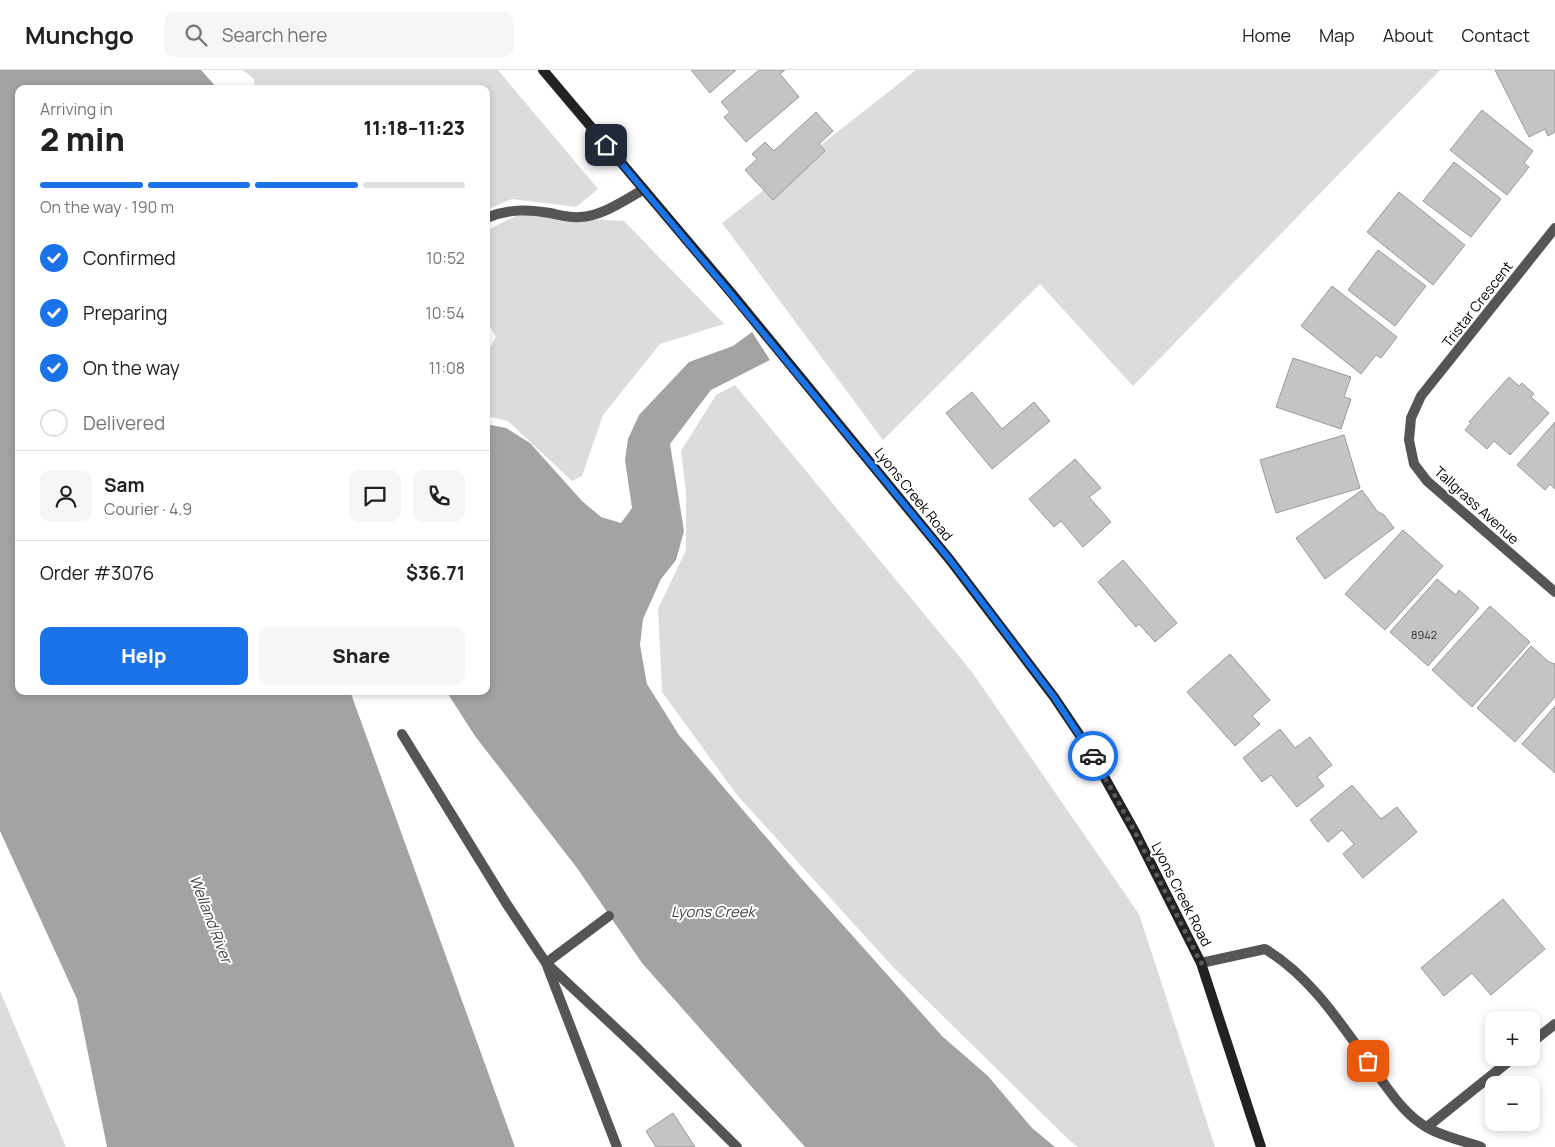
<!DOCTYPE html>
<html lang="en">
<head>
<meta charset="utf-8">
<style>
  :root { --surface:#fff; --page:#f6f6f6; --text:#202124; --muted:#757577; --line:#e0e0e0; --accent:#1a73e8 }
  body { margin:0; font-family:Manrope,sans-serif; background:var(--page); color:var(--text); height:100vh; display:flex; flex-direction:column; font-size:19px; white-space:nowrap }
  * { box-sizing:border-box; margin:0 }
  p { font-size:16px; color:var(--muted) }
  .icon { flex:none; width:28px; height:28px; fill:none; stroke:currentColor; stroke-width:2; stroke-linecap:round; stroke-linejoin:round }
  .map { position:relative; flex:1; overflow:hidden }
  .sheet { position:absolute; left:15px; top:15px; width:475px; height:610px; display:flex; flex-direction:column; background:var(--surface); border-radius:10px; box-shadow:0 2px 8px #0003 }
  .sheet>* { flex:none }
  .tools { position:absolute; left:1485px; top:941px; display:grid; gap:10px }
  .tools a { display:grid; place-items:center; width:55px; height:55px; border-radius:10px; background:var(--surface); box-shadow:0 2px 8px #0003; font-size:25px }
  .pin { position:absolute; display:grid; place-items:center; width:42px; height:42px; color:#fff; margin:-21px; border-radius:10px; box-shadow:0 2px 8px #0006 }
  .courier { position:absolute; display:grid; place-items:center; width:50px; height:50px; margin:-25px; border:4px solid #1a73e8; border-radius:50%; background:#fff; color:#222; box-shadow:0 1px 6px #0007 }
  .head em { font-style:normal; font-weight:800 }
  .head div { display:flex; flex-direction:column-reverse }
  .head { display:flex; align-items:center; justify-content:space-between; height:85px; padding:0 25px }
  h1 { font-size:32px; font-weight:800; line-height:38px }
  .bar { display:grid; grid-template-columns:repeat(4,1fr); gap:8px 5px; align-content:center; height:60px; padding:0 25px }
  .bar i { height:6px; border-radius:4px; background:var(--line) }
  .bar .on { background:var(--accent) }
  .bar p { grid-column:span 4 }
  .line { display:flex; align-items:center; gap:12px; padding:0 25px; border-top:1px solid var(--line) }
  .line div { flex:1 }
  .round { display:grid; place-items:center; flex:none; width:52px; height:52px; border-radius:10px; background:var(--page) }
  ol { padding:0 25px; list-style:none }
  li { display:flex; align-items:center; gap:15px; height:55px }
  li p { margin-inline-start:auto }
  li .icon { padding:5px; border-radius:50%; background:var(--accent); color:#fff; stroke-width:4 }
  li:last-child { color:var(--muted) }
  li i { width:28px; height:28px; border:2px solid var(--line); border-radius:50% }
  .action { display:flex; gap:10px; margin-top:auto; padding:10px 25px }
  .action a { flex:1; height:58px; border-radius:10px; background:var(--accent); color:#fff; font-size:20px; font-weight:800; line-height:58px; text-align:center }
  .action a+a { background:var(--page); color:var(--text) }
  header { display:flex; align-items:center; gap:30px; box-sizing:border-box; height:70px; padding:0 25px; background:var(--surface); border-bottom:1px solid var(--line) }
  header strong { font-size:24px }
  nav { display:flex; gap:28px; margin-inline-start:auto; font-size:18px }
  .search { width:350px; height:45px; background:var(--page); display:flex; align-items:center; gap:12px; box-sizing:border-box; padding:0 18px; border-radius:10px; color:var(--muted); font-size:19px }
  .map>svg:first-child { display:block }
  .green { fill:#dcdcdc }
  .water { fill:#a3a3a3 }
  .building { fill:#c4c4c4; stroke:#999 }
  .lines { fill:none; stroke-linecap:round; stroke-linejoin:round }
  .service { stroke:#555; stroke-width:10 }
  .minor { stroke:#555; stroke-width:10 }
  .secondary { stroke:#222; stroke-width:10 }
  .done { stroke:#595959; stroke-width:5; stroke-dasharray:0 9 }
  .route { stroke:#1a73e8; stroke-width:6 }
  .labels { text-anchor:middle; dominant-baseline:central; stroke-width:4; stroke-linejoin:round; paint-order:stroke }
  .number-label { font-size:11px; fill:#313131 }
  .street-label { font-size:14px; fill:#000; stroke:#fff }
  .water-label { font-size:15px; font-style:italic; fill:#444; stroke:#fff }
</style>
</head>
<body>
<header>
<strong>Munchgo</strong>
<div class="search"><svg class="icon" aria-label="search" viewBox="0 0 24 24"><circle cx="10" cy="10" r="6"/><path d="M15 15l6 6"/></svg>Search here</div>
<nav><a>Home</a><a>Map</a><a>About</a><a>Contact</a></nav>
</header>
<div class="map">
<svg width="1555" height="1077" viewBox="0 0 1555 1077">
  <rect width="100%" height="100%" fill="#fff"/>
  <path class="green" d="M 243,0 L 498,0 L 598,119 L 576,137 L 512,129 L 486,140 L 486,19 L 255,19 L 254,9 Z
    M 916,0 L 1440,0 L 1133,316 L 1040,214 L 883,370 L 722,153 Z
    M 517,145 L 624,151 L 724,254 L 660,274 L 603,345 L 582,406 L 572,411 L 508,351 L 486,346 L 486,285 L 496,267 L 486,249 L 486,161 Z
    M 735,315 L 972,602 L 1139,844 L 1215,1077 L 1078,1077 L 1069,1070 L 893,897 L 737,725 L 662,622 L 658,539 L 686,480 L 686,423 L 681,381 L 716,325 Z
    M 0,921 L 66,1077 L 0,1077 Z"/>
  <path class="water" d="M 0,0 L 201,0 L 218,19 L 19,19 L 19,621 L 350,621 L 515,1077 L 107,1077 L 77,929 L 0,761 Z
    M 752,262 L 770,290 L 711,320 L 670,374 L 684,461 L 676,490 L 661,509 L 643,549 L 640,575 L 647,614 L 679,665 L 801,808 L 942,966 L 988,1006 L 1032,1058 L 1055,1077 L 805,1077 L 642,893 L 577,798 L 475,666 L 446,621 L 486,621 L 486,354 L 506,358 L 530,373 L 582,431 L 601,447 L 621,453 L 632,438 L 625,390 L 628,369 L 639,345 L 689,292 L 733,276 Z"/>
  <path class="building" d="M 691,0 L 736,0 L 710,23 Z
    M 759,0 L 785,0 L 780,4 L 799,27 L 746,72 L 724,47 L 730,42 L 721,32 Z
    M 1495,0 L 1555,0 L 1555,62 L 1548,66 L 1545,59 L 1529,67 Z
    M 1482,40 L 1533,81 L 1524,93 L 1529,97 L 1507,125 L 1450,80 Z
    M 816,42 L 833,61 L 819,74 L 825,81 L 773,130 L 745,100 L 757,89 L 752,84 L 765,72 L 774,81 Z
    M 1454,92 L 1501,129 L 1471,167 L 1423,131 Z
    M 1399,122 L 1465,175 L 1433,215 L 1367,162 Z
    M 1378,180 L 1426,216 L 1395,256 L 1348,220 Z
    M 1332,216 L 1397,267 L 1381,288 L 1376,285 L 1361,304 L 1301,256 Z
    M 1293,288 L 1351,307 L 1344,327 L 1351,329 L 1341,359 L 1276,337 Z
    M 1509,307 L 1519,316 L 1522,313 L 1534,324 L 1531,327 L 1549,343 L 1510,385 L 1494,371 L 1487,379 L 1465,360 L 1471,353 L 1469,352 Z
    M 972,322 L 1002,359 L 1034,332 L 1050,351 L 992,399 L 946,343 Z
    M 1555,352 L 1555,419 L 1550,414 L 1545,420 L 1517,395 Z
    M 1344,365 L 1360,418 L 1276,443 L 1260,390 Z
    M 1075,389 L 1101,418 L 1089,427 L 1111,452 L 1083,477 L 1061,451 L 1054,457 L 1029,429 Z
    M 1362,420 L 1377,441 L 1384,445 L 1394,458 L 1325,509 L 1296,468 Z
    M 1403,460 L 1443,496 L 1385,560 L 1345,524 Z
    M 1123,490 L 1177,553 L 1155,572 L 1139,554 L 1136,557 L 1098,512 Z
    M 1437,509 L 1456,525 L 1459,520 L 1479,538 L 1428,596 L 1390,562 Z
    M 1490,536 L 1530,572 L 1472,637 L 1432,600 Z
    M 1531,576 L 1549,592 L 1555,594 L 1555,627 L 1515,672 L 1477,638 Z
    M 1230,584 L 1270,630 L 1252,646 L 1260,654 L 1235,676 L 1187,622 Z
    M 1555,636 L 1555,703 L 1522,674 Z
    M 1280,659 L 1295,678 L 1310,667 L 1332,695 L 1317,707 L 1324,716 L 1297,737 L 1271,705 L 1262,712 L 1243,688 Z
    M 1352,715 L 1381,749 L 1397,737 L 1417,762 L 1363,808 L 1343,784 L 1354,774 L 1342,760 L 1328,772 L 1310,750 Z
    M 1503,829 L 1545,879 L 1491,925 L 1472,903 L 1444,926 L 1421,898 Z
    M 673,1043 L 695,1077 L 656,1077 L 646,1061 Z"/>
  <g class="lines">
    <path class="service" d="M 486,148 C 508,139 527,139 550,143 C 560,145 570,148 580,147 C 603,146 624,130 643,120
      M 402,664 L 506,833 L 546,893 L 638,979 L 737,1077
      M 609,846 L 546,893 L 617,1077"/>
    <path class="minor" d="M 1555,158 L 1421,326 L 1411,348 L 1409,370 L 1414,394 L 1427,411 L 1555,522
      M 1201,893 L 1265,879 C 1312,907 1343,957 1374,1000 C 1390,1021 1404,1045 1428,1058 C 1444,1067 1464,1071 1481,1077
      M 1531,973 L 1555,954
      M 1427,1057 L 1513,988"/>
    <path class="secondary" d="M 543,0 L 733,225 L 950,490 L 1054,627 L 1087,676 L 1135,762 L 1201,893 L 1261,1077"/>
  </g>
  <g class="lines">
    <path class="done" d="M 1093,686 L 1135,762 L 1201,893 L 1265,880 C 1309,905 1339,951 1368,991"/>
    <path class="route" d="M 606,75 L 732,225 L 950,490 L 1054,627 L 1093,686"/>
  </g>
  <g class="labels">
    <g class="number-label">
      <text x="1424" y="564">8942</text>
    </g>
    <g class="street-label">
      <text transform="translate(1477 234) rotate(-52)">Tristar Crescent</text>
      <text transform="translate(914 424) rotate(51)">Lyons Creek Road</text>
      <text transform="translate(1477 435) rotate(42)">Tallgrass Avenue</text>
      <text transform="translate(1182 824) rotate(63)">Lyons Creek Road</text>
    </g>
    <g class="water-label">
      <text x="713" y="841">Lyons Creek</text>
      <text transform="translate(211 849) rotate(69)">Welland River</text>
    </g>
  </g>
</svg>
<div class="tools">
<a>+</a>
<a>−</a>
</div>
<div class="pin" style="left:1368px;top:991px;background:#ea580c"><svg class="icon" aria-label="bag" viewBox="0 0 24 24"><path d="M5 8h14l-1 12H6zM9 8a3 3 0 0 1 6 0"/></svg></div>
<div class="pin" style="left:606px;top:75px;background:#1f2937"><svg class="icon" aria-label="home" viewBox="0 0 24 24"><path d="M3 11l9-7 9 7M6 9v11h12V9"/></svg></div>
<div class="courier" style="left:1093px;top:686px"><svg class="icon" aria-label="car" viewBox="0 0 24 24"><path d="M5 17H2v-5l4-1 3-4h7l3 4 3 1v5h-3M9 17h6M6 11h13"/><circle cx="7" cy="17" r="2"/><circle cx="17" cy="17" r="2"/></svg></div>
<section class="sheet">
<div class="head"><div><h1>2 min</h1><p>Arriving in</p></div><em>11:18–11:23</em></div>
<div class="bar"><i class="on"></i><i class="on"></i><i class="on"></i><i></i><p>On the way · 190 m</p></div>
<ol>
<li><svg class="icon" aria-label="check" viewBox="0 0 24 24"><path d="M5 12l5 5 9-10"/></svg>Confirmed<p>10:52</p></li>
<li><svg class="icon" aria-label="check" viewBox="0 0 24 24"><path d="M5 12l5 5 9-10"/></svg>Preparing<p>10:54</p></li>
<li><svg class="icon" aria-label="check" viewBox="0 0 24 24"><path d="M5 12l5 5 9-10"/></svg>On the way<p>11:08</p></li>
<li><i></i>Delivered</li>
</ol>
<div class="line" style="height:90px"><a class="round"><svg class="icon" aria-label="person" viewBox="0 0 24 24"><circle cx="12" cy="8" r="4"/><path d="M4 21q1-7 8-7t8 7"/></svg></a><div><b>Sam</b><p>Courier · 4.9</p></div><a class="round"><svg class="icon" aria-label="chat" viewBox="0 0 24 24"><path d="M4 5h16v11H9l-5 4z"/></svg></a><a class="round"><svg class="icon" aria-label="phone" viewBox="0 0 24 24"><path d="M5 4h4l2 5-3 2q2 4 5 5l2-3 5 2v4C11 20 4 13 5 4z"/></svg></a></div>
<div class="line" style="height:65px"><div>Order #3076</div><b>$36.71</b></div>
<div class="action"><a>Help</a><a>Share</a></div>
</section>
</div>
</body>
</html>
